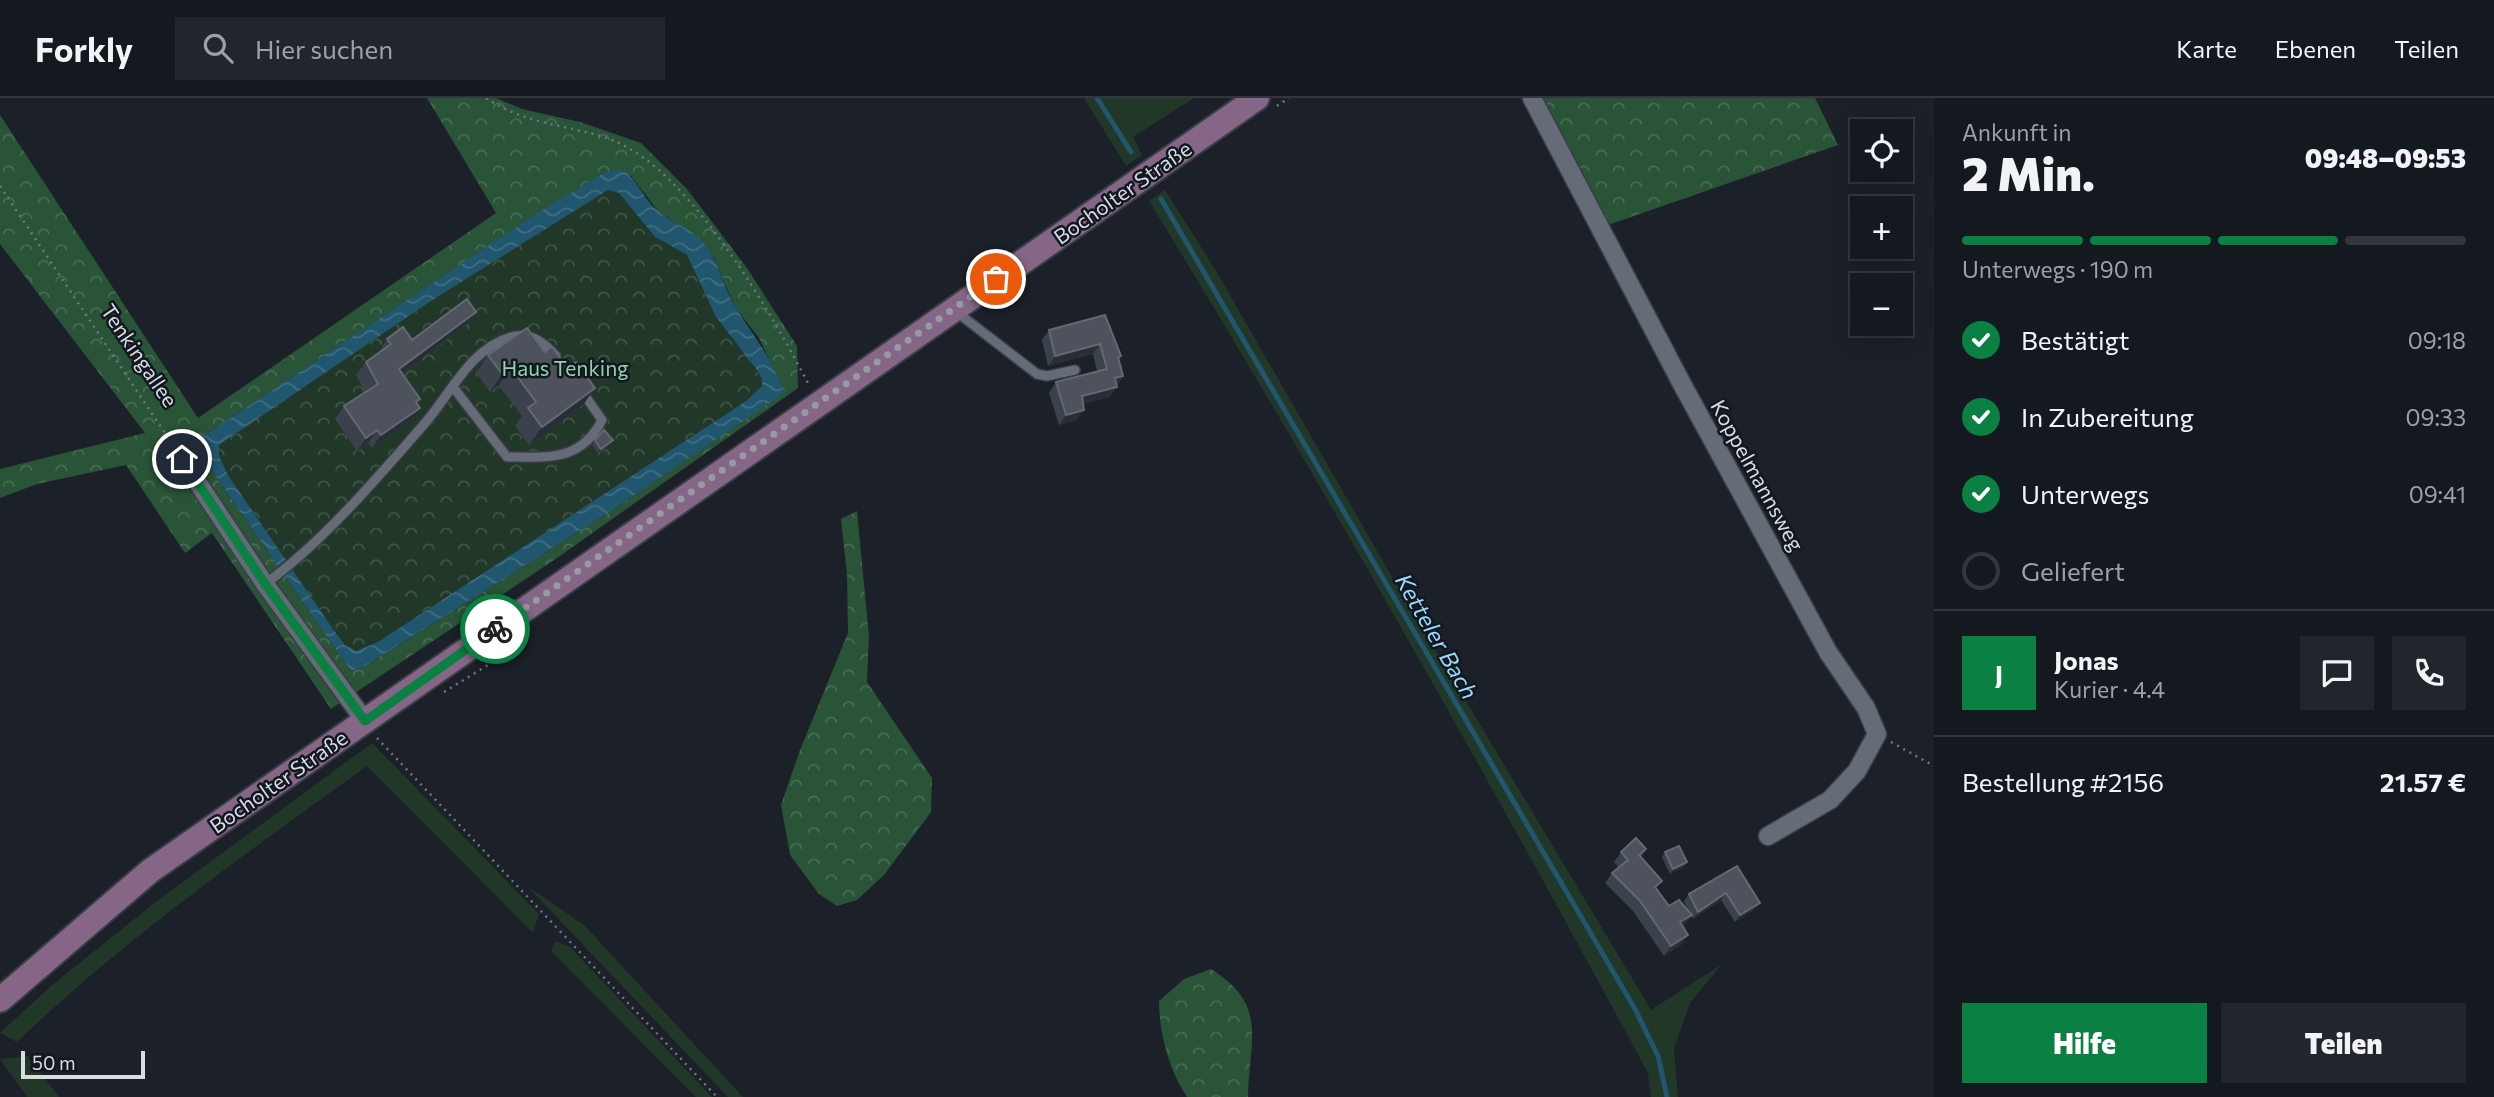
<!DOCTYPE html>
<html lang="de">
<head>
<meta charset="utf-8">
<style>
  :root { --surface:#14181f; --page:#21252c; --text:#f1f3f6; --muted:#9da0a4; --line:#33373d; --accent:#0b8043 }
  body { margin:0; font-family:Commissioner,sans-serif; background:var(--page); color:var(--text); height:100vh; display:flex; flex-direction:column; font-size:26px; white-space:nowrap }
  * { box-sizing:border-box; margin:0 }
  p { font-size:23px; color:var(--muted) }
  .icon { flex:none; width:38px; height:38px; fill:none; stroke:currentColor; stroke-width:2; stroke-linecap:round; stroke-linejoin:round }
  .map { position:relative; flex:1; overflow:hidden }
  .details { display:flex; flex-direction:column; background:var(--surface); width:560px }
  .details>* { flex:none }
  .controls { position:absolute; left:1850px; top:21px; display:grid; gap:14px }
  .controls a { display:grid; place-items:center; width:63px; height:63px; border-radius:0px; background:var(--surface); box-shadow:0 4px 18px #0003,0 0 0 2px var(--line); font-size:35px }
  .scale { position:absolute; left:21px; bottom:18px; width:124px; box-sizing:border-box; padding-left:7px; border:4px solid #d9dde3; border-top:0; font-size:19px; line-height:24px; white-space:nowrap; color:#d9dde3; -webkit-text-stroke:5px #121720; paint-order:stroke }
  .pin { position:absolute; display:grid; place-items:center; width:60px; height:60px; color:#fff; margin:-30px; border:4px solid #fff; border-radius:50%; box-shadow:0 2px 7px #0007 }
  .courier { position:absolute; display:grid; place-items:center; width:70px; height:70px; margin:-35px; border:5px solid #0b8043; border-radius:50%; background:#fff; color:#222; box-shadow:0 2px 9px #0007 }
  .headline em { font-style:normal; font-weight:800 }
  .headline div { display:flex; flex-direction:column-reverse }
  .headline { display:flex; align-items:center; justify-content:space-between; height:119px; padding:0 28px }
  h1 { font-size:46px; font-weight:800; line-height:52px }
  .bar { display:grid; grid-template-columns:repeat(4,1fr); gap:10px 7px; align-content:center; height:84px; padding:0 28px }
  .bar i { height:9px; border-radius:5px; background:var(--line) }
  .bar .active { background:var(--accent) }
  .bar p { grid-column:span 4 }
  .line { display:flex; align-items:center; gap:18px; padding:0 28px; border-top:2px solid var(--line) }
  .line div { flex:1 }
  .round { display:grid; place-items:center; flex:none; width:74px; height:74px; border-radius:0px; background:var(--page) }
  ol { padding:0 28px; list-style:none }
  li { display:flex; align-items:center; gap:21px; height:77px }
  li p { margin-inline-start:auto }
  li .icon { padding:7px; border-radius:50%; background:var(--accent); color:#fff; stroke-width:4 }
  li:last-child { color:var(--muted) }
  li i { width:38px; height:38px; border:4px solid var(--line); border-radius:50% }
  .action { display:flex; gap:14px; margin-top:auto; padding:14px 28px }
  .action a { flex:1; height:80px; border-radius:0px; background:var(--accent); color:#fff; font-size:28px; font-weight:800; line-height:80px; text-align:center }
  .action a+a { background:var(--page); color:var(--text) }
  header { display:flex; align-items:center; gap:42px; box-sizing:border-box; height:98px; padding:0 35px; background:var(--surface); border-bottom:2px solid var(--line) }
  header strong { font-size:33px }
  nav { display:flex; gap:38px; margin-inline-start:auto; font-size:24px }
  .search { width:490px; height:63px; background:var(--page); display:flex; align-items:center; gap:18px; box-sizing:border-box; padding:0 24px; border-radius:0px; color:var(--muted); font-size:26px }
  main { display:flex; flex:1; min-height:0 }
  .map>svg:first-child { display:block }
  .grass { fill:#213828 }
  .forest { fill:url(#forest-crowns); fill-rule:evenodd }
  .park { fill:url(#park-crowns) }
  .water { fill:url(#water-waves); fill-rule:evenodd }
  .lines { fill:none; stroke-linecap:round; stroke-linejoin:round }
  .stream { stroke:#20566e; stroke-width:5 }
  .service-casing { stroke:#393d44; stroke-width:12 }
  .minor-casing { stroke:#393d44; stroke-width:21 }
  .secondary-casing { stroke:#393d44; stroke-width:28 }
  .path { stroke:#72777e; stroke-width:2.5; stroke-dasharray:2 5; stroke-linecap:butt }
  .service { stroke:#656c78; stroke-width:9 }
  .minor { stroke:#656c78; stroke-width:18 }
  .secondary { stroke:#856687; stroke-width:24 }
  .wall { fill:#3c424b }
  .shaded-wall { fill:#282d37 }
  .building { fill:#4d525c; stroke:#636871; stroke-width:2 }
  .done { stroke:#969ba2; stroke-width:7; stroke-dasharray:0 12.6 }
  .route { stroke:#0b8043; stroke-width:9 }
  .labels { text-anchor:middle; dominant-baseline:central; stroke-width:5; stroke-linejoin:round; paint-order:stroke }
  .street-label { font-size:21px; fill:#d9dde3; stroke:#121720 }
  .park-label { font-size:21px; fill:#8fd5a3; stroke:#121720 }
  .water-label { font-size:23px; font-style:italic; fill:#99d9fa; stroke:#121720 }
</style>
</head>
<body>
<header>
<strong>Forkly</strong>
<div class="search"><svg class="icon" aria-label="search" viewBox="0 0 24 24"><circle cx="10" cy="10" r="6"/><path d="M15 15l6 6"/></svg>Hier suchen</div>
<nav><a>Karte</a><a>Ebenen</a><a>Teilen</a></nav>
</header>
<main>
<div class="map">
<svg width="1934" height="999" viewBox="0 0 1934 999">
  <defs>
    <pattern id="forest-crowns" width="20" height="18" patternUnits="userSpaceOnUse" patternTransform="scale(1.75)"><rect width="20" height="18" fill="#295437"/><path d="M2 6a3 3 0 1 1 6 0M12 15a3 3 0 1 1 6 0" fill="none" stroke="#476c54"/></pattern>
    <pattern id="park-crowns" width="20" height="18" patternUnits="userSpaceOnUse" patternTransform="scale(1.75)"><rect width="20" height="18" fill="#213828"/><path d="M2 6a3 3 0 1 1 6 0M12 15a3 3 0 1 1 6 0" fill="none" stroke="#415447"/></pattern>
    <pattern id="water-waves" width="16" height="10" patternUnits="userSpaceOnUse" patternTransform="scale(1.75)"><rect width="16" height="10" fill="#20566e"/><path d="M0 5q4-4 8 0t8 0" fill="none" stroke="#406e83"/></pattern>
  </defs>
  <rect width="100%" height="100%" fill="#1b2029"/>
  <path class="grass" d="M 1084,0 L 1194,0 L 1133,39 L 1142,57 L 1126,68 Z
    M 1165,92 L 1215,171 L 1399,491 L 1651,912 L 1722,866 L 1690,905 L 1674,950 L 1678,999 L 1651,999 L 1648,975 C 1489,681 1324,388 1149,103 Z
    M 372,645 L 539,816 L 533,835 L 367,668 C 247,755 124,841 17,944 L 0,935 L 52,887 L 157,803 Z
    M 527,788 L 584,827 L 743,999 L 728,999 Z
    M 555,843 L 570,849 L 712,999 L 696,999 L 551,853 Z
    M 28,958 L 59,999 L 27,999 L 0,961 Z"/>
  <path class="forest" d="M 427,0 L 496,0 L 522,11 L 580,24 L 641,45 L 687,91 L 747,170 L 797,248 L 798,290 L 557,460 L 331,611 L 212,435 L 185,455 L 126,367 L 37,386 L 0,400 L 0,371 L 145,335 L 0,146 L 0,17 L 198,320 L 496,115 ZM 607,73 L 631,78 L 658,113 L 701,142 L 714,160 L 735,209 L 759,240 L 784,294 L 611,413 L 365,568 L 351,573 L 196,350 L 196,343 L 538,115 Z
    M 1539,0 L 1815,0 L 1838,47 L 1608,127 Z
    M 857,413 L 869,538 L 867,584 L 932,680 L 931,714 L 884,777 L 857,802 L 837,808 L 819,796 L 790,757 L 781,707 L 800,652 L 848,535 L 847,476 L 841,421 Z
    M 1211,871 C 1269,907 1249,942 1248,999 L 1187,999 C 1169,973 1159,934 1159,903 L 1184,881 Z"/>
  <path class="park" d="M 608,92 L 619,95 L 655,139 L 687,157 L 716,219 L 757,272 L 762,281 L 762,288 L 746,303 L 378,544 L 356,553 L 345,547 L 333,531 L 228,377 L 218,358 L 219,347 L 431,203 Z"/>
  <path class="water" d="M 622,72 C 638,82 643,100 657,112 C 670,124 689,129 702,143 C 719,162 723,189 736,210 C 756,242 771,258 784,295 L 611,413 L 365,568 L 351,573 L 196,350 L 196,343 L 537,115 L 607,73 ZM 608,92 L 619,95 L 655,139 L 687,157 L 716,219 L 757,272 L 762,281 L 762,288 L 746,303 L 378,544 L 356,553 L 345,547 L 333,531 L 228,377 L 219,358 L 219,347 L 431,203 Z"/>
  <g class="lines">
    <path class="stream" d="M 1097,0 L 1131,54
      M 1161,101 L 1635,911 L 1658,958 L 1667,999"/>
    <defs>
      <path id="service" d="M 954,212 L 1037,276 L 1047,278 L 1075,272
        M 453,289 L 507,359 C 547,359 581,364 602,322 L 581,292
        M 265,486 C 324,443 378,379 426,324 C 451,295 471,250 511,239 C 530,233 545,245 556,258"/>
      <path id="minor" d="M 1532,0 L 1682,286 L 1828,554 L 1866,610 L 1877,636 L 1857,673 L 1830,702 L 1768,738
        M 182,361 L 265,486 L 365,623"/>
      <path id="secondary" d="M 0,902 L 150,773 L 1257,0"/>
    </defs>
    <use href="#service" class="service-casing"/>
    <use href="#minor" class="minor-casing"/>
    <use href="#secondary" class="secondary-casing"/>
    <path class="path" d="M 486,0 C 528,28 568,26 612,42 C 690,72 772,216 810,289
      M 1277,8 L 1289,0
      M 0,88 L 173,347
      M 444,594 L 488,567 L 504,552
      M 377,640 L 717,999
      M 1891,644 L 1934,668"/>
    <use href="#service" class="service"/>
    <use href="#minor" class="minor"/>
    <use href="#secondary" class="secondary"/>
  </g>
  <path class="wall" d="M 476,214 L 467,226 L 402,275 L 417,305 L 411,323 L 372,350 L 368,345 L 357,353 L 335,321 L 344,308 L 366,294 L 356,277 L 366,264 L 379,255 L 387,241 L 412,242 Z
    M 1105,217 L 1121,258 L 1119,262 L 1123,278 L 1110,299 L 1083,306 L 1077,322 L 1059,327 L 1049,295 L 1056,284 L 1097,273 L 1093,256 L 1048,268 L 1042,242 L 1049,232 Z
    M 545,254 L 595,290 L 583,307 L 529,347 L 515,328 L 522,318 L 499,287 L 490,294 L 476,275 L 488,257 Z
    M 595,342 L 613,342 L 610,347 L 598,355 L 592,347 Z
    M 1646,751 L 1641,759 L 1657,791 L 1669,808 L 1690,815 L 1684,803 L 1689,796 L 1737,768 L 1754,812 L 1735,824 L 1721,802 L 1693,821 L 1691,817 L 1682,828 L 1688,837 L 1681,847 L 1664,858 L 1633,813 L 1605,785 L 1612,775 L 1619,770 L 1614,764 L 1621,754 Z
    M 1665,754 L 1684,769 L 1670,776 L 1662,759 Z"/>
  <path class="shaded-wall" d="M 476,214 L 467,226 L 390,284 L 399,271 Z
    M 1100,246 L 1093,256 L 1048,268 L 1055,258 Z
    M 511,270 L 499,287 L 490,294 L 502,276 Z
    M 1123,278 L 1116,288 L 1115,280 Z
    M 1117,289 L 1110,299 L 1075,308 L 1082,298 Z
    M 595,290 L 583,307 L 529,347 L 542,329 Z
    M 420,310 L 411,323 L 372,350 L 381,337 Z
    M 1084,312 L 1077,322 L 1059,327 L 1066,317 Z
    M 377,332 L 368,345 L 357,353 L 366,340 Z
    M 613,342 L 610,347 L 598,355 L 601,351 Z
    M 1687,764 L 1684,769 L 1670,776 L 1673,771 Z
    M 1726,795 L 1721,802 L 1693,821 L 1698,814 Z
    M 1760,805 L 1754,812 L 1735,824 L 1740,817 Z
    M 1692,817 L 1685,827 L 1673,835 L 1680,824 Z
    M 1688,837 L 1681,847 L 1664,858 L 1671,848 Z"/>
  <path class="building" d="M 467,201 L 476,214 L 399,271 L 420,301 L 416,304 L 420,310 L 381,337 L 377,332 L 366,340 L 344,308 L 378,286 L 366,264 L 391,246 L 387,241 L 403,229 L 412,242 Z
    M 1105,217 L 1121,258 L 1118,259 L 1123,278 L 1115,280 L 1117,289 L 1082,298 L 1084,312 L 1066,317 L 1056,284 L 1107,271 L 1100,246 L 1055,258 L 1049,232 Z
    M 527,230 L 545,254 L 552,249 L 568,271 L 576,264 L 595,290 L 542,329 L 528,310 L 536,304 L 511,270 L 502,276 L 488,257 Z
    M 604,332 L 613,342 L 601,351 L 595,342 Z
    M 1636,740 L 1646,751 L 1639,757 L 1662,783 L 1655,789 L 1669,808 L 1679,802 L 1692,817 L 1680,824 L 1688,837 L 1671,848 L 1640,803 L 1612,775 L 1628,762 L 1621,754 Z
    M 1679,748 L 1687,764 L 1673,771 L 1665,754 Z
    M 1737,768 L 1760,805 L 1740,817 L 1726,795 L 1698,814 L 1689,796 Z"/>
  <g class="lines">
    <path class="done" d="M 495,531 L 996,181"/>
    <path class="route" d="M 182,361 L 265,486 L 365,623 L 495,531"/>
  </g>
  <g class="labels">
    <g class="street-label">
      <text transform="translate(1122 94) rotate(-35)">Bocholter Straße</text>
      <text transform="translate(140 257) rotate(56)">Tenkingallee</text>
      <text transform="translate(1758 377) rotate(61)">Koppelmannsweg</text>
      <text transform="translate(278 683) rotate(-35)">Bocholter Straße</text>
    </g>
    <g class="park-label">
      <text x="565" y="269">Haus Tenking</text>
    </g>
    <g class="water-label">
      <text transform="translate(1437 538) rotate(60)">Ketteler Bach</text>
    </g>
  </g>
</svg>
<div class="controls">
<a><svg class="icon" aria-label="locate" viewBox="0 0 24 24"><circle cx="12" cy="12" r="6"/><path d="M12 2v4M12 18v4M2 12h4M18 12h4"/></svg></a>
<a>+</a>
<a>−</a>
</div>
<div class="scale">50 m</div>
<div class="pin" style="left:996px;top:181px;background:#ea580c"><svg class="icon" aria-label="bag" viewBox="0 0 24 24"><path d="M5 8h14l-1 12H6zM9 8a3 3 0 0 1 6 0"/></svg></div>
<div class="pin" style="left:182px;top:361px;background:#1f2937"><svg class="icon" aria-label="home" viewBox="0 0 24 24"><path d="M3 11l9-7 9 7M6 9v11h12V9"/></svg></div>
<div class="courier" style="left:495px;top:531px"><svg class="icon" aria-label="bike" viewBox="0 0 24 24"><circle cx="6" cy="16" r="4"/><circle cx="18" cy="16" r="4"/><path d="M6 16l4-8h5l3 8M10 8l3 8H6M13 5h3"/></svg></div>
</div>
<section class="details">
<div class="headline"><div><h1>2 Min.</h1><p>Ankunft in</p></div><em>09:48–09:53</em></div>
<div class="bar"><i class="active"></i><i class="active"></i><i class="active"></i><i></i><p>Unterwegs · 190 m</p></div>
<ol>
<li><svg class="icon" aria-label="check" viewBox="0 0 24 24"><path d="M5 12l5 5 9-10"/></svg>Bestätigt<p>09:18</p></li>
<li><svg class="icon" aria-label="check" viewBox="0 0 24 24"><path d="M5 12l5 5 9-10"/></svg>In Zubereitung<p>09:33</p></li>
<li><svg class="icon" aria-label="check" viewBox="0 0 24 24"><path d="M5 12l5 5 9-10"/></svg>Unterwegs<p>09:41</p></li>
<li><i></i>Geliefert</li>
</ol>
<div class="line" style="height:126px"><b class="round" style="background:var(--accent);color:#fff">J</b><div><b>Jonas</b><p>Kurier · 4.4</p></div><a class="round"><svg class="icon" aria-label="chat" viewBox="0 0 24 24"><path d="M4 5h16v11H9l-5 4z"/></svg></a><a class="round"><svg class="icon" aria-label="phone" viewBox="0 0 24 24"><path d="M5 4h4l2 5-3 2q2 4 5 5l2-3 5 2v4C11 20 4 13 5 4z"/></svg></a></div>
<div class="line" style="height:91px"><div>Bestellung #2156</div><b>21.57 €</b></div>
<div class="action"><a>Hilfe</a><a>Teilen</a></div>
</section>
</main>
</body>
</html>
